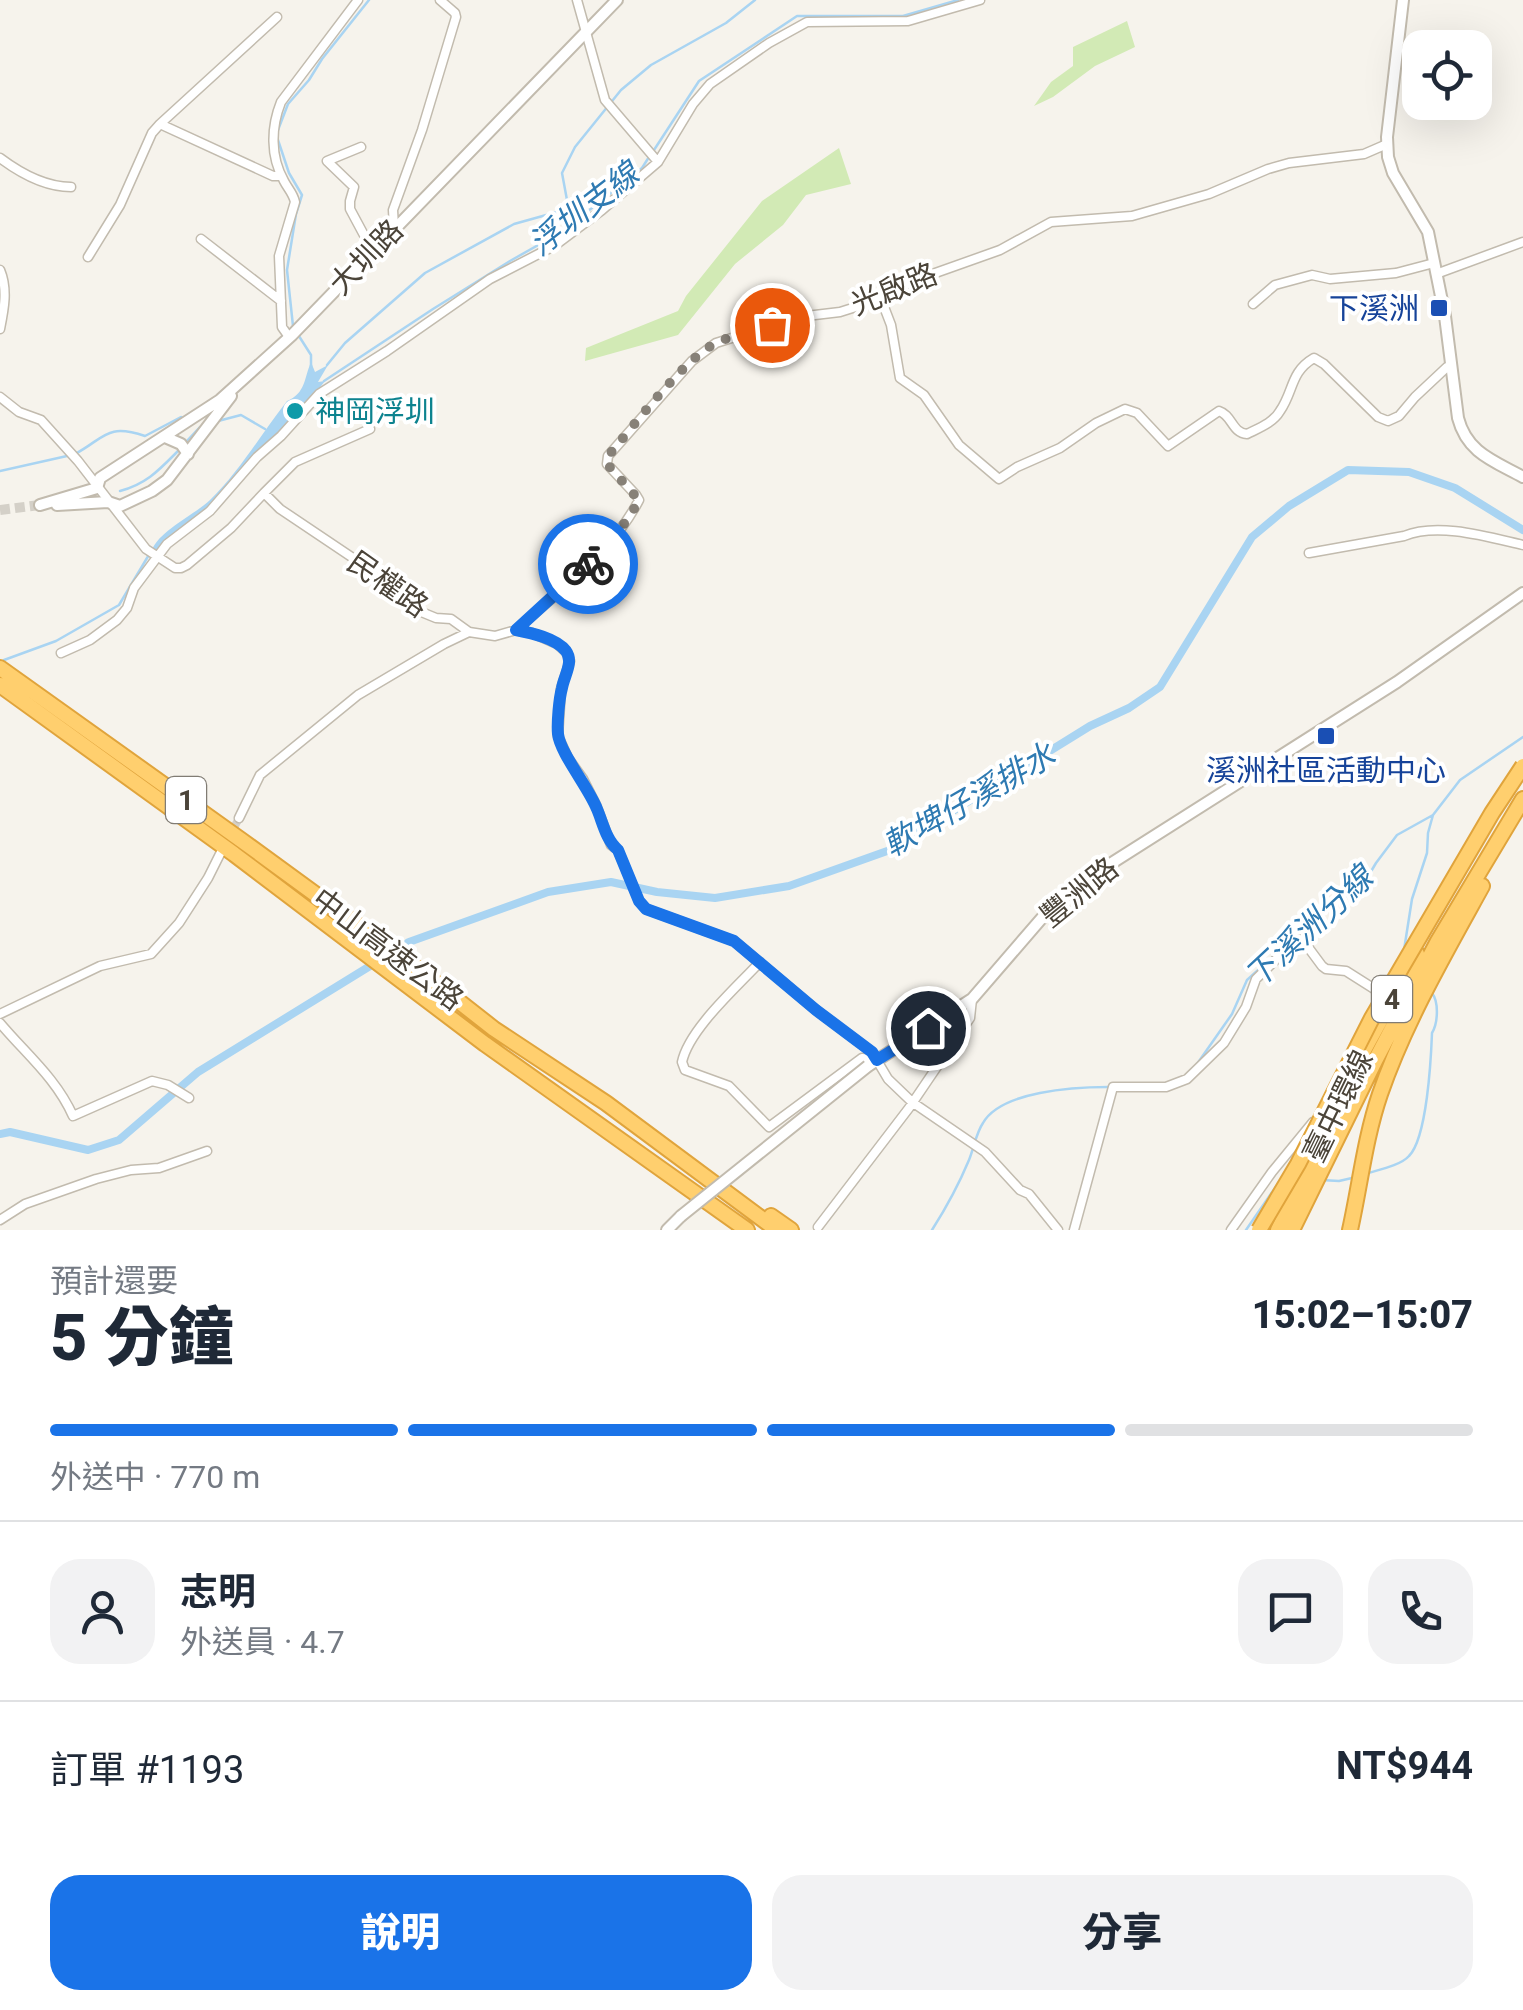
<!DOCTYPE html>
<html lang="zh-TW">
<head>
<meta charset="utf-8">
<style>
  :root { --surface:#fff; --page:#f2f2f3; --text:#1f2937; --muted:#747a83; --line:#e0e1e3; --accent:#1a73e8 }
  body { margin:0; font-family:Roboto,"Noto Sans TC",sans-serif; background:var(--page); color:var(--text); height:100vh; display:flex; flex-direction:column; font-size:38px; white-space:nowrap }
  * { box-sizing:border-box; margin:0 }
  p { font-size:32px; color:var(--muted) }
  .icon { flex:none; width:55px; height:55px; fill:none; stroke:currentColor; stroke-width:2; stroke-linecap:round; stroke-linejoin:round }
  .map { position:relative; height:1230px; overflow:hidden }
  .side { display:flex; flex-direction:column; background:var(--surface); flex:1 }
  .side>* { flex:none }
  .fabs { position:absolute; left:1402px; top:30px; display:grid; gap:20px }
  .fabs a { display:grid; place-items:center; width:90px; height:90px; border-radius:20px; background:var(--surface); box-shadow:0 10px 40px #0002; font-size:50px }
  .pin { position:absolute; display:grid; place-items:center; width:85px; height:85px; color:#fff; margin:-42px; border:5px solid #fff; border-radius:50%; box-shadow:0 2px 10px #0007 }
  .courier { position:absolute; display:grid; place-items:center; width:100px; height:100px; margin:-50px; border:8px solid #1a73e8; border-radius:50%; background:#fff; color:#222; box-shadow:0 2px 12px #0007 }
  .headline em { font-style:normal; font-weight:800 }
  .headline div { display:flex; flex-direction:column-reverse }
  .headline { display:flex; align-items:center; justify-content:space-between; height:170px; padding:0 50px }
  h1 { font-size:65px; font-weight:800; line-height:75px }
  .bar { display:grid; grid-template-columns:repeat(4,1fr); gap:15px 10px; align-content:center; height:120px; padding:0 50px }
  .bar i { height:12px; border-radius:8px; background:var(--line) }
  .bar .active { background:var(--accent) }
  .bar p { grid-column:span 4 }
  .line { display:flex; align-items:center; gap:25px; padding:0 50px; border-top:2px solid var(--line) }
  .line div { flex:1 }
  .round { display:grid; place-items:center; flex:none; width:105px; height:105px; border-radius:30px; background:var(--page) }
  .button { display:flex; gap:20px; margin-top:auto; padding:20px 50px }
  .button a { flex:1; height:115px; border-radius:30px; background:var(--accent); color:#fff; font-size:40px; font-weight:800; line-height:115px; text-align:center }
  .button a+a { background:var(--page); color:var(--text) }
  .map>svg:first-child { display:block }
  .green { fill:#d2eab5 }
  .water { fill:#a9d4f2 }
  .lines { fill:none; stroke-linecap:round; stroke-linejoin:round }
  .stream { stroke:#a9d4f2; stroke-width:2.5 }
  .canal { stroke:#a9d4f2; stroke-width:8 }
  .minor-tunnel { stroke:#d4d0c8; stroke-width:8; stroke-dasharray:8 4; stroke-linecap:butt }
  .tertiary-tunnel { stroke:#d4d0c8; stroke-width:10; stroke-dasharray:10 5; stroke-linecap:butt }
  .minor-casing { stroke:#c2bbae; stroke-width:11 }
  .tertiary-casing { stroke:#c2bbae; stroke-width:14 }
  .motorway-casing { stroke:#e0a43c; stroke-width:18 }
  .minor { stroke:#fff; stroke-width:8 }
  .tertiary { stroke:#fff; stroke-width:10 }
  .motorway { stroke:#ffcf6e; stroke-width:14 }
  .tertiary-bridge-casing { stroke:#c2bbae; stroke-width:14; stroke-linecap:butt }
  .motorway-bridge-casing { stroke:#e0a43c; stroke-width:18; stroke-linecap:butt }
  .tertiary-bridge { stroke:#fff; stroke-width:10 }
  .motorway-bridge { stroke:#ffcf6e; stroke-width:14 }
  .done { stroke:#878178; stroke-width:10; stroke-dasharray:0 18 }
  .route { stroke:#1a73e8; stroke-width:12 }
  .transit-dot { fill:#1a4fb4; stroke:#fff; stroke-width:4 }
  .culture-dot { fill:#0f9aa8; stroke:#fff; stroke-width:4 }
  .labels { text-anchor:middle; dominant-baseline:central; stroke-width:8; stroke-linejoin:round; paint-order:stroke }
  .shield { fill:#fff; stroke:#817c74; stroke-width:2.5 }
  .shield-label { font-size:28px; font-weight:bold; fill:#4b4439 }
  .street-label { font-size:30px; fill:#4b4439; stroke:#fff }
  .transit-label { font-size:30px; fill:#164399; stroke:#fff; text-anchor:end }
  .culture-label { font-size:30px; fill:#0d838f; stroke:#fff; text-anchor:start }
  .water-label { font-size:32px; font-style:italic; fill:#2e7ab2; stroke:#fff }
</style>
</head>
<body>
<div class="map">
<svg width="1523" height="1230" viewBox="0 0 1523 1230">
  <rect width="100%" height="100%" fill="#f6f3ec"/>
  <path class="green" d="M 1127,21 L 1135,47 L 1095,66 L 1053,97 L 1034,106 L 1051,82 L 1073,66 L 1073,47 Z
    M 839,148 L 851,184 L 806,195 L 783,225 L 735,264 L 678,335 L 585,361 L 586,348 L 678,311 L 686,296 L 762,201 Z"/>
  <path class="water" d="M 311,362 L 315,372 L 328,365 L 318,382 L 325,381 L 318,390 L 211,510 L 159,549 L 152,550 C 159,531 194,515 210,500 C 240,471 261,434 287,401 C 306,393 304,378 311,362 Z"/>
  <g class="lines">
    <path class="stream" d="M 278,130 L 288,104 L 309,80 L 322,59 L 369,0
      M 277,137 L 289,173 L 302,195 L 296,214 L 287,270 L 293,326
      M 654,150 L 699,81 L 797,16 L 903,16 L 958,0
      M 297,333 L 311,355 L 311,366
      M 327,365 L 345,343 L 425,273 L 514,224 L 557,212 L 564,208 L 567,200 L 562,173 L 575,147 L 621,90 L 651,65 L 726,23 L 755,0
      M 324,381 L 433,309 L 510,261 L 563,231 L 642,168 L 649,157
      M 218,421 L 241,415 L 265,429
      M 184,444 L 200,427
      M 75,454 C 105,438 106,423 145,436 L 181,417 L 183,419
      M 0,471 L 67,456
      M 120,491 C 147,484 160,469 179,450
      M 4,660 L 56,641 L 119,605 L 150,553
      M 1293,938 L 1310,919 L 1363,885 L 1376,863 L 1397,835 L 1433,815
      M 1404,950 L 1412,899 L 1427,853 L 1428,833 L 1433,815 L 1460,780 L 1523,737
      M 1197,1064 L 1232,1014 L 1247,980 L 1287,944
      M 1365,1174 C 1377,1170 1400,1166 1409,1156 C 1427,1138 1431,1059 1432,1033 C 1438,1023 1439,1002 1432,993
      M 1321,1180 L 1339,1181 L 1352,1178
      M 932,1230 C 946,1208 959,1184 969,1160 C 974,1148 976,1133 983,1123 C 1001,1091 1075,1087 1108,1087
      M 1246,1230 L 1279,1182"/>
    <path class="canal" d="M 0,1134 L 10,1132 L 88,1150 L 119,1140 L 198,1072 L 409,942 L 548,892 L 611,882 L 657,892 L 715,898 L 789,886 L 890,850 L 1090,726 L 1129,708 L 1160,687 L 1252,537 L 1289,506 L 1348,470 L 1409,472 L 1455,488 L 1523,530"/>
    <path class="minor-tunnel" d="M 223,849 L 239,818"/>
    <path class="tertiary-tunnel" d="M 0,510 L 40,505"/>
    <defs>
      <path id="minor" d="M 577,0 L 605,100 L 658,162
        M 160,124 L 277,17
        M 361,147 L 327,161 L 354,187 L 350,201 L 350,209 L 372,250
        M 0,158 C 20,173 44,187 71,187
        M 394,227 L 393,210 L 422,130 L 456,17 L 455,13 L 440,0
        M 201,239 L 281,301
        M 88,257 L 120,205 L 152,133 L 160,124 L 273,176 L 281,176
        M 0,270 C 8,289 4,309 0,329
        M 1436,274 L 1523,242
        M 881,299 L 891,325 L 900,378 L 924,395 L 959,445 L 999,479 L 1017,467 L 1060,448 L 1096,423 L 1125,409 L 1137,413 L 1168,446 L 1219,411 C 1232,415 1232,433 1247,434 C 1259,428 1273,423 1280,411 C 1294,391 1290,372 1314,358 L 1324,364 L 1378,417 L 1388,421 L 1399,416 L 1415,397 L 1447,367 L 1451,367
        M 1253,304 L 1275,285 L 1312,275 L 1330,279 L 1396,273 L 1434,263
        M 289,337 L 282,327 L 279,256 L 295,202 C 293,193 288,189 284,181 C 270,156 271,127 281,102 L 358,0
        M 0,397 L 19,412 L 41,420 L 78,461 L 146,549 L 175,568 L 181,568 L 187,565 L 231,528 L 264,493 L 280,509 L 353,558 L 375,581 L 414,609 L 436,618 L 451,619 L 469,632 L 495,636 L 516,630 L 532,633 L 557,644 L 566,652 L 570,661 L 561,689 L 558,736 L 568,758 L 583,779 L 596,805 L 611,845 L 618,850 L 639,901 L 646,909 L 734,941 L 816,1010 L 872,1052 L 888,1079 L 912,1102 L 985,1152 L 1020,1190 L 1029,1194 L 1058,1230
        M 264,493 L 295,462 L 370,429
        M 1309,553 L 1404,536 C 1438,522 1488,537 1523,545
        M 516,630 C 558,592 613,551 639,500 L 636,495 L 607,464 L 608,456 L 692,361 L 716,343 L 798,317 L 840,312 L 881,299 L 910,282 L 1000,250 L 1051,222 L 1132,216 L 1209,194 L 1268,169 L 1289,163 L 1364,154 L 1387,144
        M 61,653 L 90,640 L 117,620 L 127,608 L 134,588 L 167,544 L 210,511 L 257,457 L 281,436 L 319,394 L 387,351 L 490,279 L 554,246 L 602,210 L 658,162 L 693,104 L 710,84 L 769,43 L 807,22 L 908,21 L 980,0
        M 239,818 L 260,775 L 358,695 L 444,644 L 469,632
        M 760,962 C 737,987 689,1029 682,1062 L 685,1070 L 729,1086 L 769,1127 L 862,1058 L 877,1060
        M 0,1014 L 100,966 L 151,954 L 179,923 L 208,878 L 221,852
        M 0,1023 C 26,1054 56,1078 73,1116 L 152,1081 L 168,1085 L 189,1098
        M 0,1220 L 25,1204 L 96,1179 L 131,1170 L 159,1168 L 207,1151
        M 818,1227 L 909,1108 L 970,1018 L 972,999
        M 1074,1230 L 1113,1087 L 1166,1087 L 1187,1079 L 1224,1043 L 1246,1007 L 1256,979 L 1295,941 L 1302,939 L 1322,966 L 1326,969 L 1346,971 L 1387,997
        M 1231,1230 L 1272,1172 L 1313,1122"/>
      <path id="tertiary" d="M 1403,0 L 1387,137 L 1388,157 L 1393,173 L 1428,232 L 1445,316 L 1458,418 C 1467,453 1494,461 1523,477
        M 165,437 L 181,444 L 188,454
        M 40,505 L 97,488 L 100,478 L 220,400 L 292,335 L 617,0
        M 57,505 L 108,502 L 120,506 L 152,491 L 167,480 L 231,396
        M 868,1066 L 972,999 L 1054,904 L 1085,880 L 1397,682 L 1523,593
        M 667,1230 L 681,1216"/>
      <path id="motorway" d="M 0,668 L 241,840 L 415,967 L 494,1029 L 606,1103 L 777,1230
        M 0,685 L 234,854 L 485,1044 L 747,1230
        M 771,1216 L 791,1230
        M 1278,1230 L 1365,1048 L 1417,954
        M 1292,1230 L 1376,1059 L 1438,941 L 1523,799
        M 1350,1230 C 1360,1185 1365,1138 1380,1094 C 1405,1022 1445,953 1482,886"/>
    </defs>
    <use href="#minor" class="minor-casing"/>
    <use href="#tertiary" class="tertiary-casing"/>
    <use href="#motorway" class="motorway-casing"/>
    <use href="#minor" class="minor"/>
    <use href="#tertiary" class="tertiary"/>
    <use href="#motorway" class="motorway"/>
    <defs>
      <path id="tertiary-bridge" d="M 681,1216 L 868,1066"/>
      <path id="motorway-bridge" d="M 1259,1230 L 1298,1164 L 1372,1018 L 1492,813 L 1523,766"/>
    </defs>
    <use href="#tertiary-bridge" class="tertiary-bridge-casing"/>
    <use href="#motorway-bridge" class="motorway-bridge-casing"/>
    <use href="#tertiary-bridge" class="tertiary-bridge"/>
    <use href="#motorway-bridge" class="motorway-bridge"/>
  </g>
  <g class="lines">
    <path class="done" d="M 588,564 C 607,547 627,523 639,500 L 607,464 L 608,456 C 634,426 685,357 718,342 C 735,335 754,330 772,325"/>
    <path class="route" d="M 588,564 L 516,630 C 531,633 556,638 566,651 C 574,662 564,676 562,688 C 559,699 557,723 558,734 C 560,753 589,788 597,809 C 603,823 606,840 618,850 L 639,901 L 646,909 L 734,941 L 816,1010 L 872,1052 L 877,1060 L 928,1028"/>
  </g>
  <g class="transit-dot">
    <rect x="1429" y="298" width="20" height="20" rx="5"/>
    <rect x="1316" y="726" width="20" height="20" rx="5"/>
  </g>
  <circle class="culture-dot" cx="295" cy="411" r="10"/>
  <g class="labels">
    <g class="shield">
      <rect x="166" y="777" width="40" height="46" rx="8"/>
      <rect x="1372" y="976" width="40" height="46" rx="8"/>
    </g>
    <g class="shield-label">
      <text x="186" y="800">1</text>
      <text x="1392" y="999">4</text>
    </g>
    <g class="street-label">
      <text transform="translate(366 257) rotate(-46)">大圳路</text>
      <text transform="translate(894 289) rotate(-22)">光啟路</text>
      <text transform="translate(388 584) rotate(35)">民權路</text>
      <text transform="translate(1079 892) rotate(-39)">豐洲路</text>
      <text transform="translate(388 949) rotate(37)">中山高速公路</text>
      <text transform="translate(1338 1106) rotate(-64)">臺中環線</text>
    </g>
    <g class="transit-label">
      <text x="1419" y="308">下溪洲</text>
      <text x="1326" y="770" text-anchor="middle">溪洲社區活動中心</text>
    </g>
    <g class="culture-label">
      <text x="315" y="411">神岡浮圳</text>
    </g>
    <g class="water-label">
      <text transform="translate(584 209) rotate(-38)">浮圳支線</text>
      <text transform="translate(969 800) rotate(-30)">軟埤仔溪排水</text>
      <text transform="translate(1309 927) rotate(-43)">下溪洲分線</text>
    </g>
  </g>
</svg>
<div class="fabs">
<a><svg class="icon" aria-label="locate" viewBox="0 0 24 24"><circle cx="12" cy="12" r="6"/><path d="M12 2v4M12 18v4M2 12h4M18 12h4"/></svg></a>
</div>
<div class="pin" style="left:772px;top:325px;background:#ea580c"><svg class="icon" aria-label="bag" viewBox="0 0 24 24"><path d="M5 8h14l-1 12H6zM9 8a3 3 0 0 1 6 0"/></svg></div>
<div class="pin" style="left:928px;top:1028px;background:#1f2937"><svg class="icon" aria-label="home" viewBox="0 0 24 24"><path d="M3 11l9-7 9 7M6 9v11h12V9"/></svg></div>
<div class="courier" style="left:588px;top:564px"><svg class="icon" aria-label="bike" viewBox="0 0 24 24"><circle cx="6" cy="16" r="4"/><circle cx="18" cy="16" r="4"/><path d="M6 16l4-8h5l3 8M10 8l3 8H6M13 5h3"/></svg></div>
</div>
<section class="side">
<div class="headline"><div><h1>5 分鐘</h1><p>預計還要</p></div><em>15:02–15:07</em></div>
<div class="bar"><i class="active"></i><i class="active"></i><i class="active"></i><i></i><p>外送中 · 770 m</p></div>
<div class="line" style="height:180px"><a class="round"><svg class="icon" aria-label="person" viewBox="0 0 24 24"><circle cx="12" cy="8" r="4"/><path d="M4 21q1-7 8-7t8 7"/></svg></a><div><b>志明</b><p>外送員 · 4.7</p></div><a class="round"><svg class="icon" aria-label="chat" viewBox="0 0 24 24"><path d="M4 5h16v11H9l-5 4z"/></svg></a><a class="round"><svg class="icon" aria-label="phone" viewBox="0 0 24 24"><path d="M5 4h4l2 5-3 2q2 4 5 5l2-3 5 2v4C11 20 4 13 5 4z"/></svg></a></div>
<div class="line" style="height:130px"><div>訂單 #1193</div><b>NT$944</b></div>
<div class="button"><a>說明</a><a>分享</a></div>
</section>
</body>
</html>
